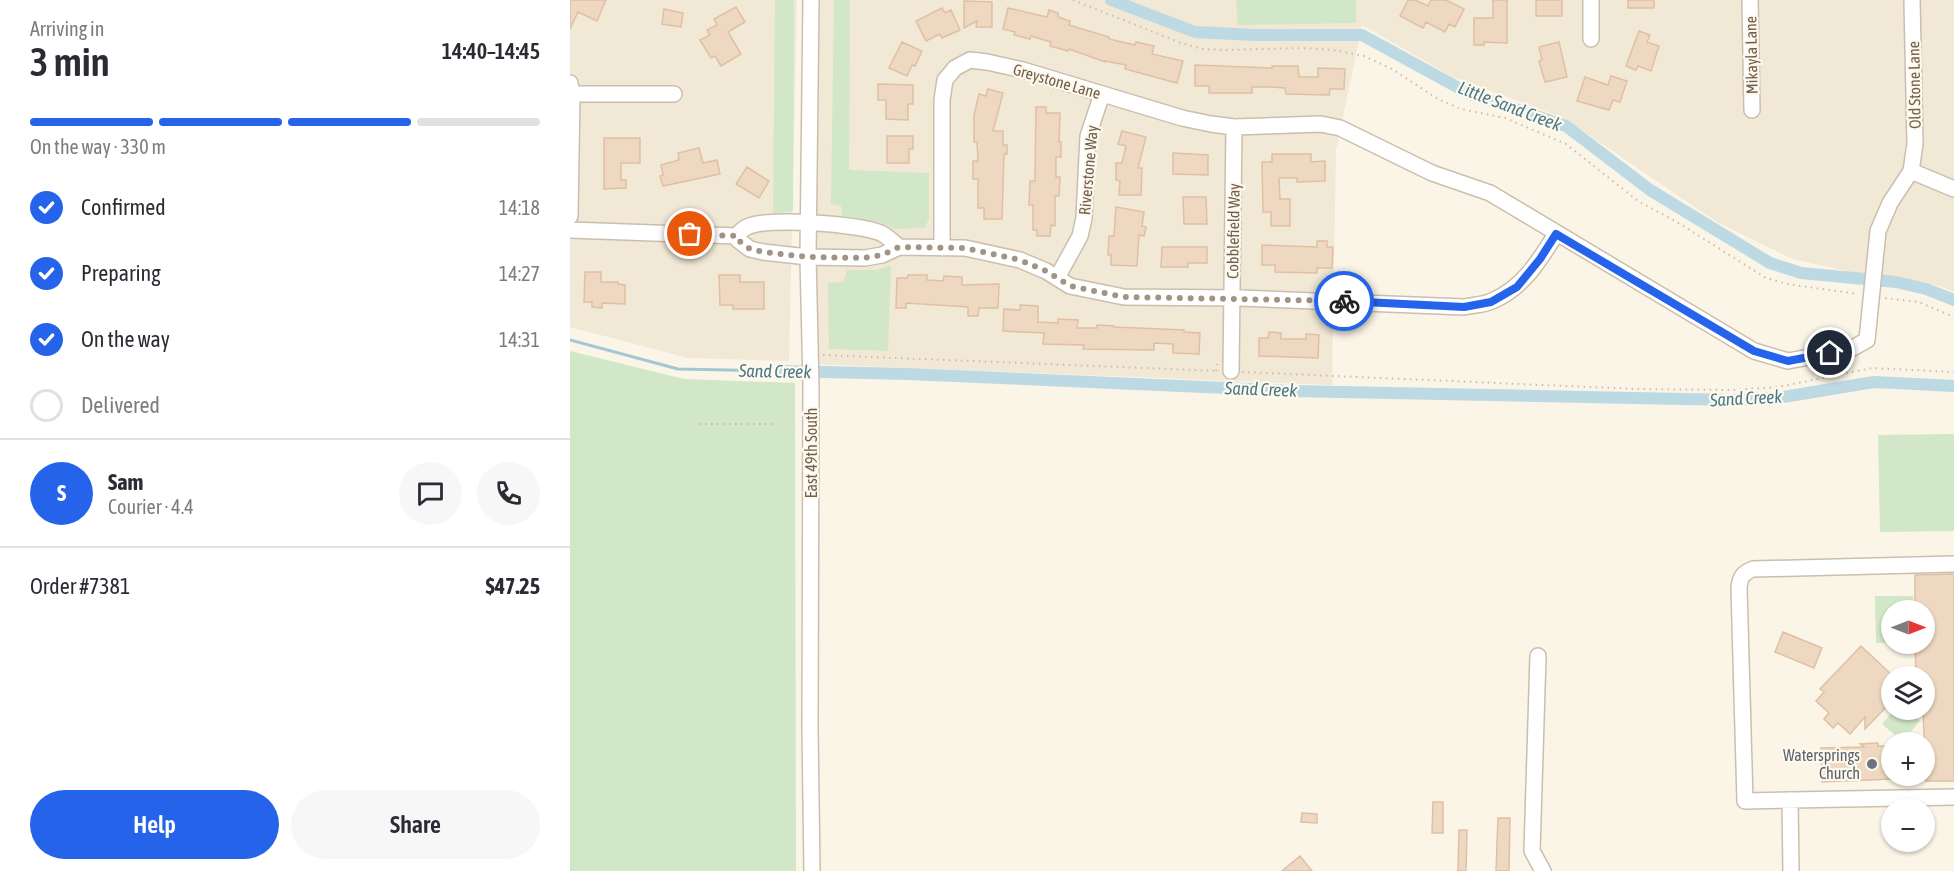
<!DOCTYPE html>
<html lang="en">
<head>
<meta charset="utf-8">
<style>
  :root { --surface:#fff; --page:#f7f7f7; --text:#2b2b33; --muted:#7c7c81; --line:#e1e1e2; --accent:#2563eb }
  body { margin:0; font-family:"Asap Condensed",sans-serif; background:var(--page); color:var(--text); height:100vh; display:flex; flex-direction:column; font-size:22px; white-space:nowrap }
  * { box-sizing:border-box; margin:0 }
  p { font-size:20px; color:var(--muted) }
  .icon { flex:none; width:33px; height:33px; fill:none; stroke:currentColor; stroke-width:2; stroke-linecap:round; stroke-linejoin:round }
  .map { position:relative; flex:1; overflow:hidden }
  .side { display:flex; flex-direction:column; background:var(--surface); width:570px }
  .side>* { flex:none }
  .needle { width:39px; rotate:90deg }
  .buttons { position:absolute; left:1311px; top:600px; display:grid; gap:12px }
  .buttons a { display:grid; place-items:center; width:54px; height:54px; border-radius:50%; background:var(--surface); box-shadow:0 2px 4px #0004; font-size:30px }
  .pin { position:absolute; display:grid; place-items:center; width:51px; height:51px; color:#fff; margin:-26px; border:3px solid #fff; border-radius:50%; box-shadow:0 2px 6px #0007 }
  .courier { position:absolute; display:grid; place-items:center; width:60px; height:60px; margin:-30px; border:4px solid #2563eb; border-radius:50%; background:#fff; color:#222; box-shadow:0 2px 8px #0007 }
  .headline em { font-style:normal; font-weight:600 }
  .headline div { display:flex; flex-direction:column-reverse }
  .headline { display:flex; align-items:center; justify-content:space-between; height:102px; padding:0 30px }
  h1 { font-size:39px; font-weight:600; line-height:45px }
  .bar { display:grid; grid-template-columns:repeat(4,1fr); gap:9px 6px; align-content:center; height:72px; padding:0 30px }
  .bar i { height:8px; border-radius:4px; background:var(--line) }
  .bar .current { background:var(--accent) }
  .bar p { grid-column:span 4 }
  .line { display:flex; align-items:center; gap:15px; padding:0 30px; border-top:2px solid var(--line) }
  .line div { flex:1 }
  .round { display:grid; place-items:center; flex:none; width:63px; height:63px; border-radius:32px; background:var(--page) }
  ol { padding:0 30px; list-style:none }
  li { display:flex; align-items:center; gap:18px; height:66px }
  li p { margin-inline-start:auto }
  li .icon { padding:6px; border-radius:50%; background:var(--accent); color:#fff; stroke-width:4 }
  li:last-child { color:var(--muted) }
  li i { width:33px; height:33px; border:3px solid var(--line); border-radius:50% }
  .action { display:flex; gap:12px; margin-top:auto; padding:12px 30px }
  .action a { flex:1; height:69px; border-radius:36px; background:var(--accent); color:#fff; font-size:24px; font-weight:600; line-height:69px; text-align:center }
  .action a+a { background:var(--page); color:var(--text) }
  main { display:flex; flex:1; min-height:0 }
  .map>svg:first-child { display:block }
  .residential { fill:#f1e8d6 }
  .green { fill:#d1e7c7 }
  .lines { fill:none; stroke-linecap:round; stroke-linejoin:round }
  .stream { stroke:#a5c7d3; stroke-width:3 }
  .canal { stroke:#bdd9e3; stroke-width:12 }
  .building { fill:#eed8c1; stroke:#dfc0a3; stroke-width:1.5 }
  .minor-casing { stroke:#ccbeae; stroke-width:18 }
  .path { stroke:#d2bba4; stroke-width:2; stroke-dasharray:1.5 4.5; stroke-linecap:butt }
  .minor { stroke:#fff; stroke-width:15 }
  .done { stroke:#a29484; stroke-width:6; stroke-dasharray:0 10.8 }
  .route { stroke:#2563eb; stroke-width:8 }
  .worship-dot { fill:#6b7280; stroke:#fdf9ed; stroke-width:2 }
  .labels { text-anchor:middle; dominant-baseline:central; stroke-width:4.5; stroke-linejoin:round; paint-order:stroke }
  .street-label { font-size:16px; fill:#725f4e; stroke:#fdf9ed }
  .worship-label { font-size:16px; fill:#5b616d; stroke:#fdf9ed; text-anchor:end }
  .water-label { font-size:18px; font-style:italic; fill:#4c798a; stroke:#fdf9ed }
</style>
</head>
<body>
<main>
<section class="side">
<div class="headline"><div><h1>3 min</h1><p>Arriving in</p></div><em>14:40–14:45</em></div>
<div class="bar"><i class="current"></i><i class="current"></i><i class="current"></i><i></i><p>On the way · 330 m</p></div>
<ol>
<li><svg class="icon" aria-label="check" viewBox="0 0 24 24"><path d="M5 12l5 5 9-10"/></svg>Confirmed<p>14:18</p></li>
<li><svg class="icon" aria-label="check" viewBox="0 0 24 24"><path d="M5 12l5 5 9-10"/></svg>Preparing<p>14:27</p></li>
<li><svg class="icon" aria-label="check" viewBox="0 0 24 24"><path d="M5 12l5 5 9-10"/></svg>On the way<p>14:31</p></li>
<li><i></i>Delivered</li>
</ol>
<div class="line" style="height:108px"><b class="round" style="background:var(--accent);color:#fff">S</b><div><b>Sam</b><p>Courier · 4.4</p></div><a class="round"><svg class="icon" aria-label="chat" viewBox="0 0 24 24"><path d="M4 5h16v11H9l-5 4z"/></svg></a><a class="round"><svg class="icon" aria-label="phone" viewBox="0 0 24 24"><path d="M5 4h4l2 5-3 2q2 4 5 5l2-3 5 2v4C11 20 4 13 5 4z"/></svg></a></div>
<div class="line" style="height:78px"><div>Order #7381</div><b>$47.25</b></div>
<div class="action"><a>Help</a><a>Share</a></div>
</section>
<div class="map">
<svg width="1384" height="871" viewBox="0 0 1384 871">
  <rect width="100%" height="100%" fill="#faf5e7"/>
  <path class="residential" d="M 0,0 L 227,0 L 219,361 L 118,358 L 0,327 Z
    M 241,0 L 1384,0 L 1384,292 L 1371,286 L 1285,273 L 1223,259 L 1147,222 L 994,118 L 883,77 L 792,25 L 766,150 L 762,385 L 241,364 Z"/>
  <path class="green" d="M 205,0 L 224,0 L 223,211 L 203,213 Z
    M 264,0 L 280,0 L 279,170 L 359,173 L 359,218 L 355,228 L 325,229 L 311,222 L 273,221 L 271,206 L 261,204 Z
    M 666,0 L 786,0 L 786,23 L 668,25 Z
    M 321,265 L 318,351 L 259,349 L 258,283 L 273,282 L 277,270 L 307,270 Z
    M 0,351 L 114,379 L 225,383 L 226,871 L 0,871 Z
    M 1384,434 L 1384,531 L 1310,532 L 1308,435 Z
    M 1305,596 L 1343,596 L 1344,610 L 1322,610 L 1321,643 L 1306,643 Z
    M 1324,710 L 1337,710 L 1350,720 L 1333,742 L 1312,724 Z"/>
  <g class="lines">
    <path class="stream" d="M 0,340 L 108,369 L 213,371"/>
    <path class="canal" d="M 541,0 L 625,32 L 684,35 L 792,35 L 898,93 L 996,126 L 1080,190 L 1200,263 L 1231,273 L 1326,282 L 1356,289 L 1384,300
      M 213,371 L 338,374 L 722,391 L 1162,400 L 1207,398 L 1304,382 L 1384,386"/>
  </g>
  <path class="building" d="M 0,0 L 36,0 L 27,21 L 8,12 L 0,29 Z
    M 838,0 L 845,0 L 858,6 L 861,0 L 876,0 L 894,9 L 885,27 L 879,24 L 875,32 L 856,22 L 853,28 L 830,16 Z
    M 923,0 L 937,0 L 937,43 L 914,42 L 914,45 L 904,45 L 904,18 L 923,18 Z
    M 966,0 L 992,0 L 992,16 L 966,16 Z
    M 1058,0 L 1084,0 L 1084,8 L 1058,8 Z
    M 394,1 L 422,2 L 422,27 L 406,27 L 407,21 L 394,28 Z
    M 166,7 L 175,22 L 158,32 L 171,54 L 151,66 L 145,56 L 141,58 L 130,40 L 140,35 L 137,30 L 147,25 L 144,19 Z
    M 372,8 L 375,13 L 381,10 L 390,30 L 372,38 L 370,34 L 356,41 L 346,21 Z
    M 438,8 L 477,17 L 479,10 L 488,13 L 488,17 L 500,21 L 499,25 L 539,37 L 539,39 L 565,45 L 566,42 L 584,46 L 582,54 L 613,61 L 607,83 L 555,69 L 556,65 L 535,61 L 535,62 L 499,49 L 498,51 L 480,46 L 481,42 L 461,36 L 460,39 L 444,35 L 445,32 L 433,29 Z
    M 94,9 L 113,13 L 111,27 L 92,24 Z
    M 1069,31 L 1080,35 L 1077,42 L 1089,46 L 1081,71 L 1068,66 L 1066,70 L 1056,66 Z
    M 332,42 L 352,51 L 345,66 L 342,65 L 337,76 L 319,68 Z
    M 989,42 L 997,77 L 975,82 L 969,61 L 972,60 L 969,47 Z
    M 625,65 L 702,68 L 702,66 L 728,66 L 729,77 L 748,77 L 748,68 L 775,69 L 774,89 L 760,89 L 759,95 L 716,94 L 715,88 L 702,87 L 682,87 L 682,93 L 639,93 L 639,86 L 625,86 Z
    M 1041,76 L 1057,81 L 1050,102 L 1043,100 L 1039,110 L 1007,101 L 1015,77 L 1038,85 Z
    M 308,84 L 343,85 L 343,104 L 338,104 L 338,120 L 316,119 L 316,100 L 308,100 Z
    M 418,89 L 433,93 L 423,131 L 433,131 L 433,145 L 437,145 L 437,154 L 434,154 L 432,219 L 414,219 L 414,208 L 408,208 L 408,179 L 403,179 L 403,161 L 408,161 L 407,142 L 404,142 L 404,115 L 409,94 L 416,96 Z
    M 466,107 L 476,107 L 476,113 L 490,113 L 489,142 L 491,142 L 491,157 L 486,157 L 486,177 L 490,177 L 489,196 L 485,196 L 485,226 L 481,225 L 480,236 L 467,236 L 467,230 L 463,230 L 463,205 L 459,205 L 460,181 L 465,181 Z
    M 552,131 L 576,137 L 568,168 L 572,168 L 571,195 L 549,195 L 550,181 L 546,180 L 546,163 L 552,163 L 556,146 L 548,144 Z
    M 317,136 L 343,136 L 343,149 L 339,149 L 339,163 L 317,163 Z
    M 34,138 L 70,138 L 70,163 L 51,163 L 51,180 L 56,180 L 56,188 L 34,189 Z
    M 129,148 L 133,163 L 147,160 L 150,174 L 93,186 L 90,176 L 93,175 L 91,165 L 109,160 L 108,153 Z
    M 603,153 L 638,155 L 638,175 L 603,174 Z
    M 702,154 L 741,154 L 741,162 L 755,161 L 755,181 L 727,182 L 727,178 L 709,178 L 710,199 L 720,199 L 720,226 L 701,226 L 701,212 L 693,212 L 692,162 L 702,162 Z
    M 177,167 L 199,181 L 189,198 L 166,184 Z
    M 613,197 L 636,197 L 637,224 L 614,224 Z
    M 546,207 L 574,212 L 572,226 L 576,227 L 574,236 L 569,235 L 567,266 L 541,265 L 541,255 L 538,255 L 539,236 L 544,236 Z
    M 747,241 L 757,241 L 757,247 L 763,247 L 762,268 L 747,268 L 747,273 L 705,272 L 705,265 L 692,265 L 692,245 L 747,247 Z
    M 592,247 L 637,247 L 637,263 L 618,263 L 618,267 L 591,267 Z
    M 15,272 L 31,272 L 31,282 L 48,282 L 48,284 L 55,285 L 55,304 L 32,303 L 32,308 L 22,307 L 22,302 L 14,302 Z
    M 149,275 L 170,275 L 170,282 L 194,282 L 194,309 L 163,309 L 163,305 L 150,305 Z
    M 338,275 L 357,275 L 357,280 L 373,281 L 374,276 L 392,277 L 392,285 L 429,284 L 428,308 L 409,308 L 408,316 L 398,316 L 398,307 L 336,303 L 336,308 L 326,308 L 327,278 L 337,278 Z
    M 450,305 L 468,306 L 468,322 L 488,323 L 488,319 L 508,320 L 507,328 L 527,328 L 527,325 L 544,326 L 544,327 L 614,330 L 614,332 L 630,333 L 629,354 L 603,353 L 603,344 L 584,343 L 584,350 L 513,349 L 514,345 L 473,344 L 474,333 L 433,331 L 434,309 L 450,310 Z
    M 699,332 L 711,333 L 711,339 L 736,339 L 736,334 L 749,335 L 748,358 L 689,356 L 689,338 L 698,338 Z
    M 1384,574 L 1384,781 L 1356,781 L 1353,710 L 1354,676 L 1346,676 L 1345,644 L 1354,644 L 1354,610 L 1345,610 L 1345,575 Z
    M 1213,632 L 1252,648 L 1244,668 L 1205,652 Z
    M 1291,646 L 1322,675 L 1322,701 L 1295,729 L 1295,717 L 1280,734 L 1268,723 L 1263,728 L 1254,719 L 1259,713 L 1246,701 L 1254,692 L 1250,689 Z
    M 1308,743 L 1308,746 L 1322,746 L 1322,779 L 1252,782 L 1251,748 L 1294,747 L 1290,744 Z
    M 863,802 L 873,802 L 873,833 L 862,833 Z
    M 732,813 L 747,814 L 747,823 L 731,822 Z
    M 928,818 L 940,818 L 939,871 L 926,871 Z
    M 889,830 L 897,830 L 896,871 L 888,871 Z
    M 730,856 L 742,871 L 712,871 Z"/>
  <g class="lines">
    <defs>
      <path id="minor" d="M 241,0 L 238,257 L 241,386 L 240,728 L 242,871
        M 1021,0 L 1021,39
        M 1180,0 L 1182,110
        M 0,83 L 2,94 L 0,216
        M 2,94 L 104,94
        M 1341,171 L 1384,189
        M 0,230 L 167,236
        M 167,236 L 168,240 L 180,249 L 193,252 L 238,257 L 295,258 L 312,255 L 329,247 L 395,248 L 450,260 L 476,271 L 500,286 L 554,297 L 670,298 L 894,307 C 903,305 914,305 922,301 C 953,288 969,261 986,234
        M 167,236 C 170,232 172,229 177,227 C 200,217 288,224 311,233 C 317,236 323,242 329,247
        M 372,248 L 372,100 L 375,80 L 385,68 L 400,60 L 417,62 L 453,70 L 612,118 L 641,124 L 664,127 L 751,124 L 770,128 L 862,173 L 920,193 L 1184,351 L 1218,361 L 1281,349 L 1297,340 L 1308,231 L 1320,203 L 1341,171 L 1345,144 L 1342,0
        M 487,278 L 510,236 L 514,218 L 518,136 L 532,94
        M 661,371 L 664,127
        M 1384,564 L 1183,569 C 1173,573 1170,577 1169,588 L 1175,801 L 1384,797
        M 968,656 L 962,851 L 973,871
        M 1220,800 L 1221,871"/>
    </defs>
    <use href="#minor" class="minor-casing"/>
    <path class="path" d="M 503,0 L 611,43 L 632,49 L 657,50 L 733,48 L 763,50 L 794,56 L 822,69 L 868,99 L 891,109 L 935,118 L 996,144 L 1068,201 L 1107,222 L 1196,278 L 1217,284 L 1288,294
      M 1315,298 L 1349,302 L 1384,317
      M 253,355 L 649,371
      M 646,371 L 647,364
      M 672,372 L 1066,389 L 1161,390 L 1208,387 L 1302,368 L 1384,372
      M 129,424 L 207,424"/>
    <use href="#minor" class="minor"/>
  </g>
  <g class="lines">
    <path class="done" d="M 120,234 L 167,236 L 168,240 L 180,249 L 193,252 L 238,257 L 294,258 L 312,255 L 329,247 L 395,248 L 450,260 L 476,271 L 500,286 L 554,297 L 774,301"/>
    <path class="route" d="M 774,301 L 894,307 L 921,302 L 947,287 L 970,259 L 986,234 L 1184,351 L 1218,361 L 1260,353"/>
  </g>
  <circle class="worship-dot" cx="1302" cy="764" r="6"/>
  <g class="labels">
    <g class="street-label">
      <text transform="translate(1181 55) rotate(-91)">Mikayla Lane</text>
      <text transform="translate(487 81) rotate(16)">Greystone Lane</text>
      <text transform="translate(1344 85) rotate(-91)">Old Stone Lane</text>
      <text transform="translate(518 170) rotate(-85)">Riverstone Way</text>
      <text transform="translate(663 231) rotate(-89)">Cobblefield Way</text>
      <text transform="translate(241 453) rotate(-90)">East 49th South</text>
    </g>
    <g class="worship-label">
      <text x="1290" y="755">Watersprings<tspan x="1290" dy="18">Church</tspan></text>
    </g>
    <g class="water-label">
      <text transform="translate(940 106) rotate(21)">Little Sand Creek</text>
      <text transform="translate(205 371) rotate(1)">Sand Creek</text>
      <text transform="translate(691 389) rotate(2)">Sand Creek</text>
      <text transform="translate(1176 398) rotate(-3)">Sand Creek</text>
    </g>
  </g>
</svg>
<div class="buttons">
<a><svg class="needle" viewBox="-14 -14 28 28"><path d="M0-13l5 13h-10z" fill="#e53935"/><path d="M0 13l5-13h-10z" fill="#7c7c81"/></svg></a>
<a><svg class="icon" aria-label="layers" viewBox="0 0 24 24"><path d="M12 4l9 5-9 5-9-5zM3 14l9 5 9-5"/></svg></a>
<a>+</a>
<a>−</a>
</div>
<div class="pin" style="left:120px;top:234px;background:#ea580c"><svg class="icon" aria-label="bag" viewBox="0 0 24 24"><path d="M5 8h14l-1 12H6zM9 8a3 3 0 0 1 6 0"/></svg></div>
<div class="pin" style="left:1260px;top:353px;background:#1f2937"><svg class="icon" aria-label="home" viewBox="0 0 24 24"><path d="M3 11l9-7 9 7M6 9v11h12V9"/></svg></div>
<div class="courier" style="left:774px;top:301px"><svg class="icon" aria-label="bike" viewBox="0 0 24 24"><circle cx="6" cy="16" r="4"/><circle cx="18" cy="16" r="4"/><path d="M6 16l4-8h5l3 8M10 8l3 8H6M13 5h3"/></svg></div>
</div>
</main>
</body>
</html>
